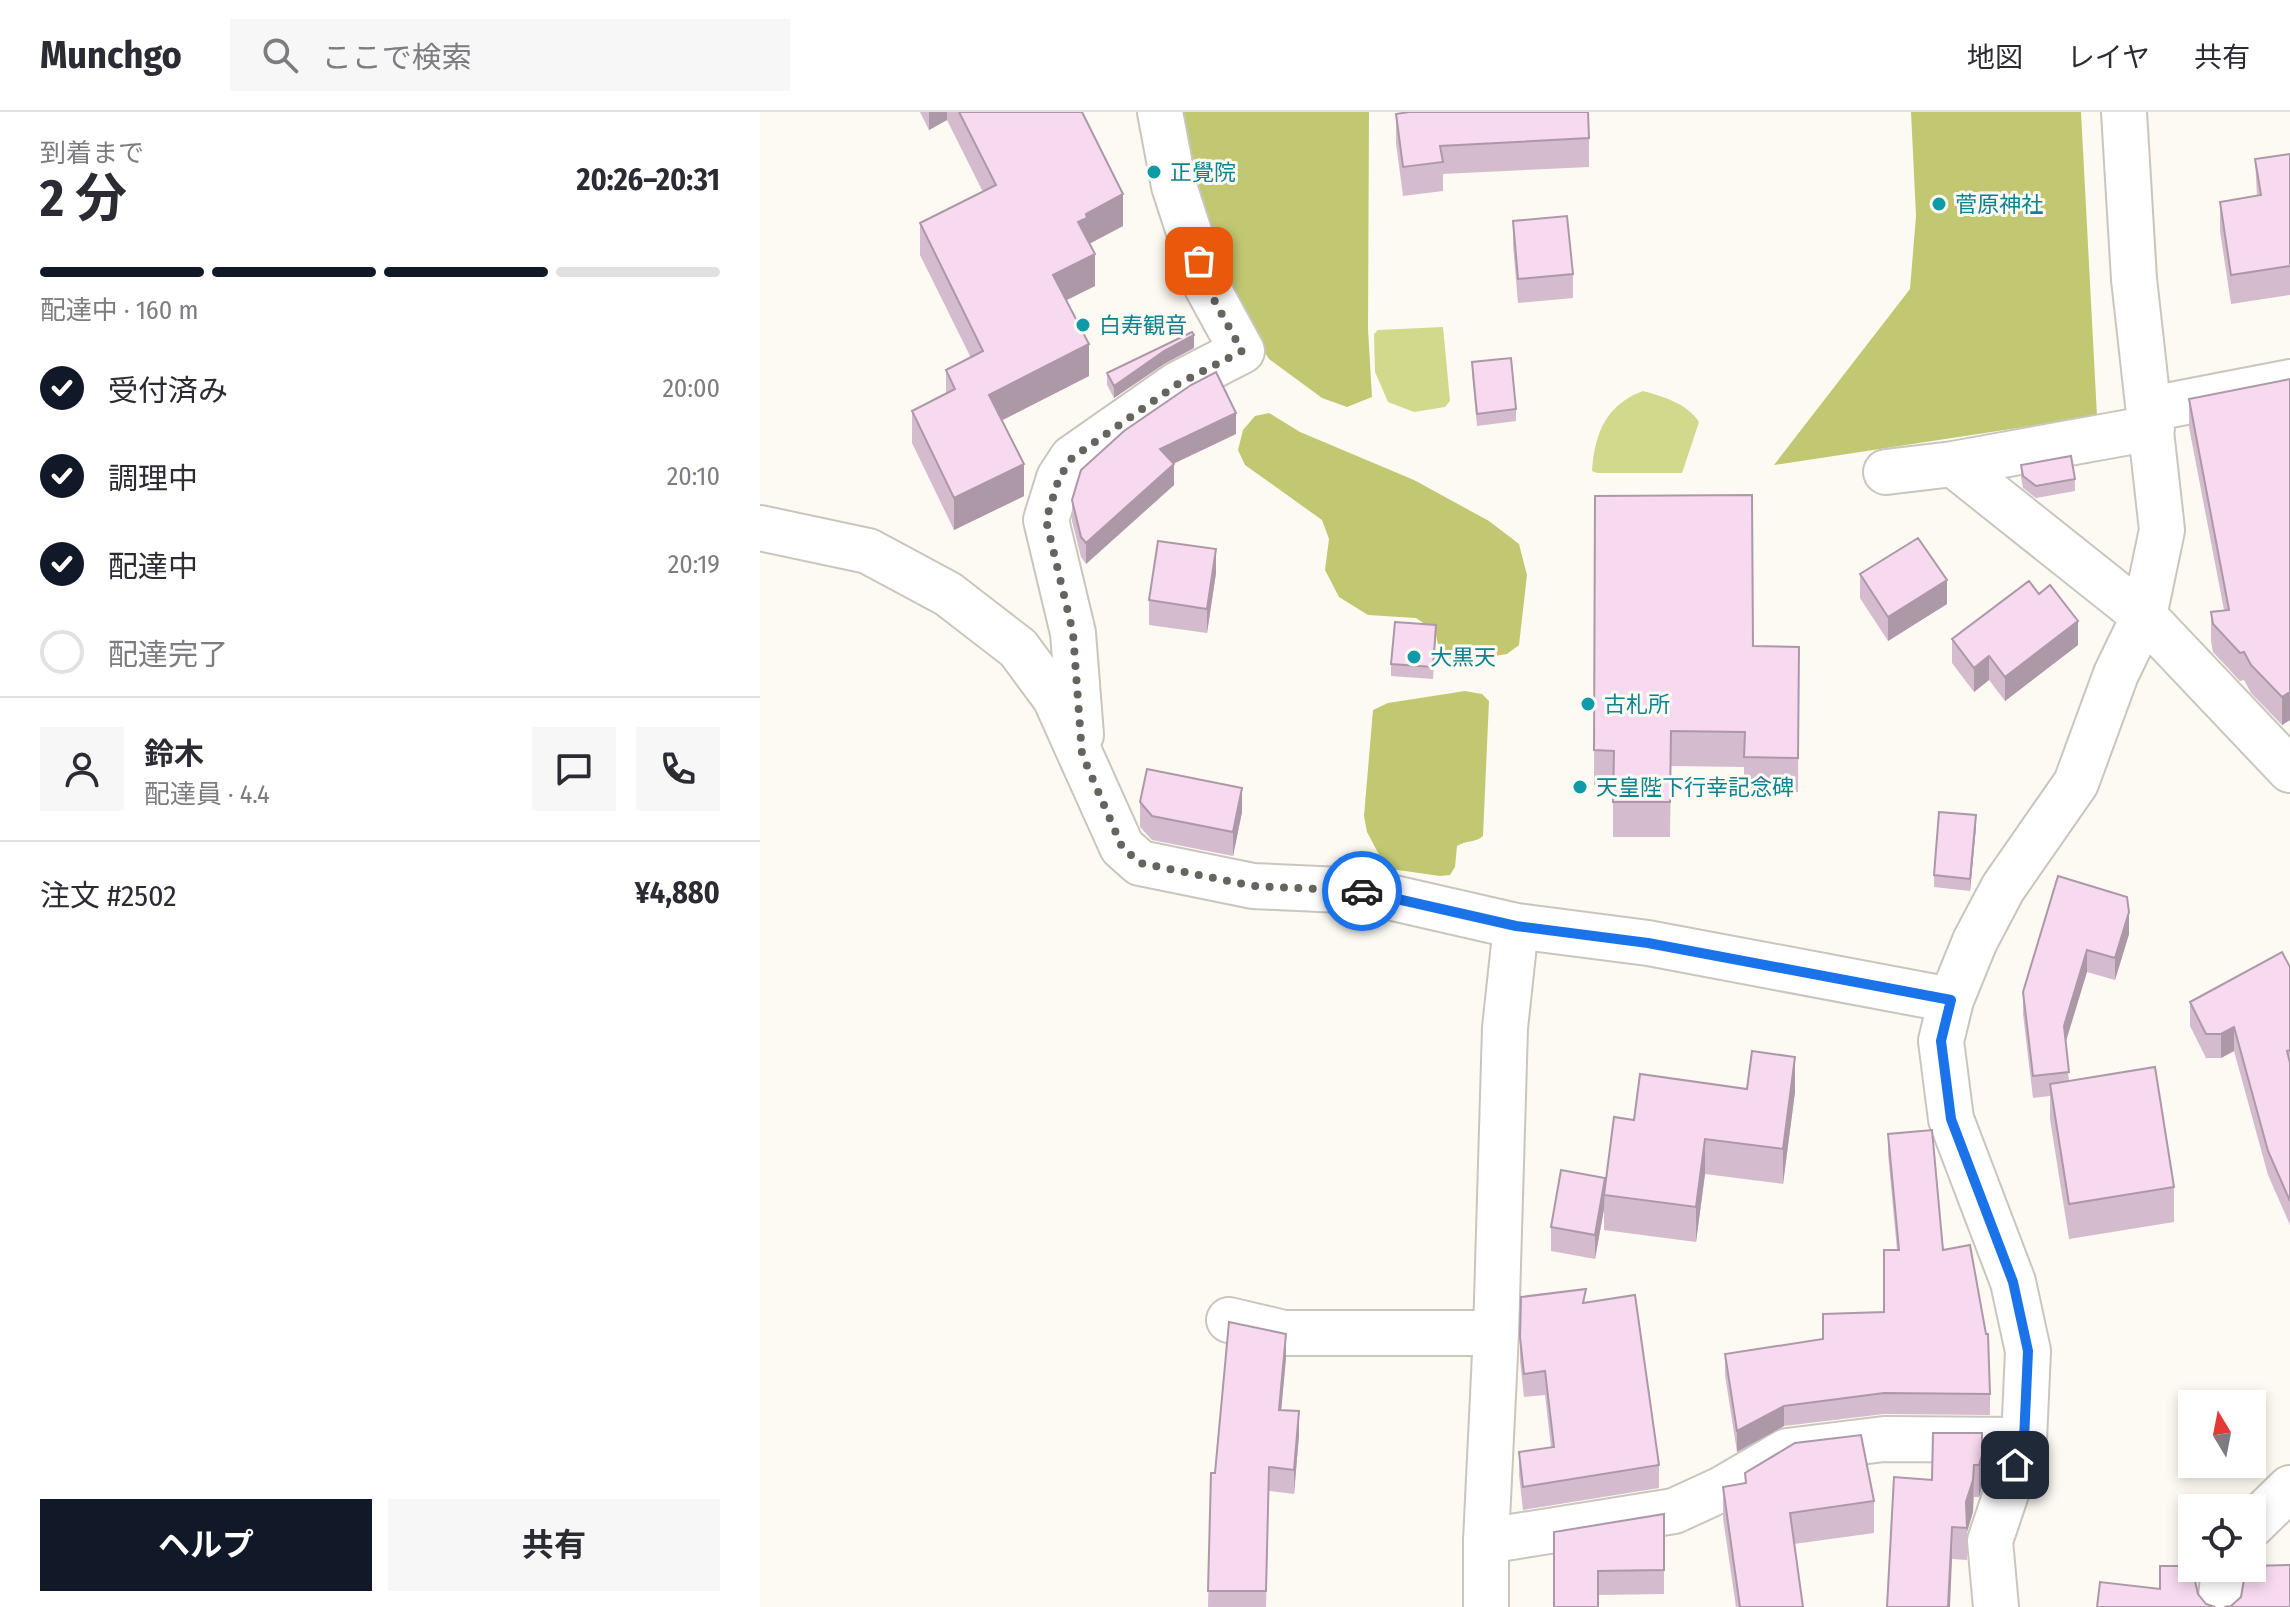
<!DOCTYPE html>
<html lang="ja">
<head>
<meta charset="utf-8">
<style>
  :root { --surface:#fff; --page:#f7f7f7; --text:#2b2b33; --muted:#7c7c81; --line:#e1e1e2; --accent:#111827 }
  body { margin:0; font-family:"Fira Sans Condensed","Noto Sans JP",sans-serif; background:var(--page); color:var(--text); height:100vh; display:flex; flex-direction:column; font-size:30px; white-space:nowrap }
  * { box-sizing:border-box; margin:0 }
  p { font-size:26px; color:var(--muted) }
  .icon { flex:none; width:44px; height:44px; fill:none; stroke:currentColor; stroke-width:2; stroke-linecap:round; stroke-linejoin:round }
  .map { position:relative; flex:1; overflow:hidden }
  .panel { display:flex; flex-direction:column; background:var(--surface); width:760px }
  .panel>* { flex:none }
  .needle { width:52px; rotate:350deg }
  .controls { position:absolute; left:1418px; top:1278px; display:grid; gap:16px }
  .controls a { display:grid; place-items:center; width:88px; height:88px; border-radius:0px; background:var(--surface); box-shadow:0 4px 12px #0003; font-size:40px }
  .pin { position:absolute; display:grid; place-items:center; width:68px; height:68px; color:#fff; margin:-34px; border-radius:16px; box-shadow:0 4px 12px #0006 }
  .courier { position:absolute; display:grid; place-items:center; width:80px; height:80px; margin:-40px; border:6px solid #1a73e8; border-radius:50%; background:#fff; color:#222; box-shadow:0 2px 10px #0007 }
  .headline em { font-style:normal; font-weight:700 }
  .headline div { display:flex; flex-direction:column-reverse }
  .headline { display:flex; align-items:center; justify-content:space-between; height:136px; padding:0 40px }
  h1 { font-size:52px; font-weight:700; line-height:60px }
  .bar { display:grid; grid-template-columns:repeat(4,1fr); gap:12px 8px; align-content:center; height:96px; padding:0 40px }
  .bar i { height:10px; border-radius:6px; background:var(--line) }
  .bar .active { background:var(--accent) }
  .bar p { grid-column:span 4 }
  .line { display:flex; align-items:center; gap:20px; padding:0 40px; border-top:2px solid var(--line) }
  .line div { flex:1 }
  .round { display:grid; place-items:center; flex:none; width:84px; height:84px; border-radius:0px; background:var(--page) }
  ol { padding:0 40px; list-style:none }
  li { display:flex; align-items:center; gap:24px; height:88px }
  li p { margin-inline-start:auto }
  li .icon { padding:8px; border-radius:50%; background:var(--accent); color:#fff; stroke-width:4 }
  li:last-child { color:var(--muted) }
  li i { width:44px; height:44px; border:4px solid var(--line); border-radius:50% }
  .cta { display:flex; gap:16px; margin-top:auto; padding:16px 40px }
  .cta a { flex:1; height:92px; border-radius:0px; background:var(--accent); color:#fff; font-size:32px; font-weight:700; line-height:92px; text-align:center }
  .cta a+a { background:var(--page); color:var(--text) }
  header { display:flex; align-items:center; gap:48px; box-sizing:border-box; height:112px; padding:0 40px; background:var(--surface); border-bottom:2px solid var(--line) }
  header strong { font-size:38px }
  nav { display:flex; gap:44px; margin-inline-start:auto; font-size:28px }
  .search { width:560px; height:72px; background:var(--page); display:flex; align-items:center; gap:20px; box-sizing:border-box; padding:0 28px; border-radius:0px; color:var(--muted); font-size:30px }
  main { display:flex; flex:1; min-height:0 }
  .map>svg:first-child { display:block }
  .green { fill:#d2d98d }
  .forest { fill:#c2c872 }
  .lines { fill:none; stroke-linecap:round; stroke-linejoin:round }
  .street-casing { stroke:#c9c6be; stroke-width:48 }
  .secondary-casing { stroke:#c9c6be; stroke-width:48 }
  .street { stroke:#fff; stroke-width:44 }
  .secondary { stroke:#fff; stroke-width:44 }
  .wall { fill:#d4bbce }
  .shaded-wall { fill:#ad98a8 }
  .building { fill:#f7d9f0; stroke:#ad98a8; stroke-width:2 }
  .done { stroke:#66645f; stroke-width:8; stroke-dasharray:0 14.4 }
  .route { stroke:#1a73e8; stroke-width:10 }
  .culture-dot { fill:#0f9aa8; stroke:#fdfaf3; stroke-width:3 }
  .labels { text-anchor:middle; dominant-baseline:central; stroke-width:6; stroke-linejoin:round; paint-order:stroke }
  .culture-label { font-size:22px; fill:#0d838f; stroke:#fdfaf3; text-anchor:start }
</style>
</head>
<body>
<header>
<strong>Munchgo</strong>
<div class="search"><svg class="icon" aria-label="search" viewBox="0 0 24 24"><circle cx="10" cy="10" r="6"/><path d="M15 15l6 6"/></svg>ここで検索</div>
<nav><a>地図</a><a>レイヤ</a><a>共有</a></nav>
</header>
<main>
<section class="panel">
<div class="headline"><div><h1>2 分</h1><p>到着まで</p></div><em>20:26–20:31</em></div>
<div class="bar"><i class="active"></i><i class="active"></i><i class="active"></i><i></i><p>配達中 · 160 m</p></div>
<ol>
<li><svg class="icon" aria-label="check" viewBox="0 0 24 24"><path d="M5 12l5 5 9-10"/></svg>受付済み<p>20:00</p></li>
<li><svg class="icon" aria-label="check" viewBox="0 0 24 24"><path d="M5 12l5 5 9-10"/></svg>調理中<p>20:10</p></li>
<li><svg class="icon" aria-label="check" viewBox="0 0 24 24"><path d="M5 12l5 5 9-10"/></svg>配達中<p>20:19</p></li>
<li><i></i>配達完了</li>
</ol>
<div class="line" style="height:144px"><a class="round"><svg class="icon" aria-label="person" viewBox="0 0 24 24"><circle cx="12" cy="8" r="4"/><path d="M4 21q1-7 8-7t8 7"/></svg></a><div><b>鈴木</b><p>配達員 · 4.4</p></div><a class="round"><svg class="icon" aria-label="chat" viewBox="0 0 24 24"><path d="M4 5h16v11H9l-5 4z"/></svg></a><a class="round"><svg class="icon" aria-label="phone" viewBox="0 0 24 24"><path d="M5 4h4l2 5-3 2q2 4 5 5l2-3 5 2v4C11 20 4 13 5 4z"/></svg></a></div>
<div class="line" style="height:104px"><div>注文 #2502</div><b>¥4,880</b></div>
<div class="cta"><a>ヘルプ</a><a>共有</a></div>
</section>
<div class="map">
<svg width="1530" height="1495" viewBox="0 0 1530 1495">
  <rect width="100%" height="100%" fill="#fdfaf3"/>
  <path class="green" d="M 683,215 L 690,289 L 685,295 L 654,300 L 628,290 L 615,260 L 614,222 L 618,218 Z
    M 883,279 C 902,284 928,292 939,310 L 922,361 L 837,361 L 832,359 C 835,320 846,293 883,279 Z"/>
  <path class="forest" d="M 421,0 L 609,0 L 608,217 L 612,285 L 587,295 L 562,286 L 509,247 L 486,212 L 441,101 Z
    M 1151,0 L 1321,0 L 1337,304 L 1014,353 L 1150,177 L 1156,104 Z
    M 509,301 L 540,320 L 654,368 L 729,409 L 759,432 L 767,463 L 759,533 L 747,542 L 697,550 L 680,542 L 675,519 L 656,506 L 608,503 L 579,485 L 565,458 L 569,427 L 562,408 L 485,353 L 478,338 L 483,318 L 495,304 Z
    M 705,579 L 722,582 L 729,589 L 723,724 C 715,731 706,728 697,734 L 695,755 L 690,763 L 680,764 L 631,757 L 623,750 L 607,720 L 604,704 L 613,598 L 628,591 Z"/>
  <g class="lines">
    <defs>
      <path id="street" d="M 1390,297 L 1530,270
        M 1193,352 L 1384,504 L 1530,658
        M 1126,360 L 1193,352 L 1392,316
        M 0,416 L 108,439 L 188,482 L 258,536 L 295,586 L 362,735 L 380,751 L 493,774 L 603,779 L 756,814 L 888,831 L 1191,888
        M 321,623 L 313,521 L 286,408 L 299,366 L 312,346 L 418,272 L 482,239 L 447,175 L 414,74 L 400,0
        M 469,1208 L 524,1221 L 736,1221
        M 1492,1413 L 1530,1376
        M 726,1429 L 914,1399 L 962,1377 L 1027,1339 L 1124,1327 L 1264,1328
        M 1236,1495 L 1230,1429 L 1264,1328 L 1268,1239 L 1253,1170 L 1191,1007 L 1181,929 L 1191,888 L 1215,829 L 1243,776 L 1316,671 L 1356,562 L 1384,504 L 1402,418 L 1374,167
        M 1460,1495 L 1464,1456"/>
      <path id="secondary" d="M 1364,0 L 1374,167
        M 726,1495 L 726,1429 L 736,1221 L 745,916 L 756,814"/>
    </defs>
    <use href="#street" class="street-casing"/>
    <use href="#secondary" class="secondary-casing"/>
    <use href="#street" class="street"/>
    <use href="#secondary" class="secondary"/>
  </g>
  <path class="wall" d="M 160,0 L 322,0 L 363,114 L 329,132 L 335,174 L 306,188 L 329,264 L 242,308 L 264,384 L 194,418 L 152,331 L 152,299 L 186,282 L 186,258 L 211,246 L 160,143 L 160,111 L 223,80 L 187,8 L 169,18 Z
    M 636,2 L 829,26 L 829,55 L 683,62 L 683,79 L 643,84 L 636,31 Z
    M 1530,42 L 1530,183 L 1471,192 L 1460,119 L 1460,90 L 1497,84 L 1495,47 Z
    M 753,109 L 813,162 L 813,186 L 758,191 L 753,133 Z
    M 434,236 L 404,252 L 354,286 L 347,273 L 347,261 Z
    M 712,250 L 756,297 L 756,309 L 717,314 L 712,262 Z
    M 1530,267 L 1530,608 L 1522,613 L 1491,581 L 1484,568 L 1480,569 L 1453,540 L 1451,529 L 1451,500 L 1464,498 L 1429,315 L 1429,287 Z
    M 476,322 L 413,352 L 414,373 L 326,452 L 321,445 L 312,409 L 312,388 Z
    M 1261,353 L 1315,367 L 1315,379 L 1276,386 L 1263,376 L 1261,365 Z
    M 835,384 L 993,534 L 1039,535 L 1038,680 L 984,680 L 984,655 L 911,654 L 910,725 L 853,725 L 853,673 L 834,673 Z
    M 456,461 L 447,521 L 389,513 L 389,488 Z
    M 1100,462 L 1187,492 L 1128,529 L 1100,486 Z
    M 676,525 L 673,567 L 631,564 L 631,552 Z
    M 1192,527 L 1318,533 L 1245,589 L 1229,568 L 1214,580 L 1192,551 Z
    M 380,690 L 482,700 L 473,744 L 392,728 L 380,715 Z
    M 1216,715 L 1210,779 L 1174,775 L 1174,763 Z
    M 1298,764 L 1369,822 L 1355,868 L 1327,860 L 1305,930 L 1309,969 L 1414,1075 L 1414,1110 L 1309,1127 L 1290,1007 L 1290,984 L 1273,986 L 1263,902 L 1263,880 Z
    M 1530,855 L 1530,1113 L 1508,1063 L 1474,939 L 1461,946 L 1446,946 L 1430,914 L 1430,890 Z
    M 987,977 L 1035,980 L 1023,1072 L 945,1062 L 936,1130 L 844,1118 L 844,1097 L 835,1147 L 791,1139 L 791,1115 L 845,1074 L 874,1008 Z
    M 1128,1022 L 1183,1138 L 1230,1282 L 1230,1303 L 1124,1302 L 1024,1314 L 977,1340 L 965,1263 L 965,1242 L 1063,1227 L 1124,1200 L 1137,1138 L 1128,1042 Z
    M 826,1190 L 899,1353 L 899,1376 L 763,1398 L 759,1363 L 759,1340 L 791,1335 L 785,1283 L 764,1285 L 760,1248 L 760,1225 Z
    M 526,1246 L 521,1298 L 539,1323 L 534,1382 L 509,1379 L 506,1495 L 448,1495 L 451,1361 L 455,1361 Z
    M 1222,1321 L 1222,1375 L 1219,1385 L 1214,1385 L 1213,1400 L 1207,1420 L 1207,1448 L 1192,1447 L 1172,1368 Z
    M 985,1361 L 1114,1389 L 1114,1421 L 1034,1432 L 1043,1495 L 976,1495 L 963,1406 L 963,1375 L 985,1371 Z
    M 904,1402 L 904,1482 L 838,1483 L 794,1495 Z"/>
  <path class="shaded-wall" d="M 169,0 L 187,0 L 187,8 L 169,18 Z
    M 363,82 L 363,114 L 327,133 L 318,110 L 326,102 Z
    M 335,142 L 335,174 L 293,195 L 293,163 Z
    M 434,223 L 434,236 L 404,252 L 354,286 L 354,274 L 404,239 Z
    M 329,232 L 329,264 L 229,315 L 229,283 Z
    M 476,301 L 476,322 L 400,358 L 400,337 Z
    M 264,352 L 264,384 L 194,418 L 194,386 Z
    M 414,352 L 414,373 L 326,452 L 326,431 Z
    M 456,437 L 456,461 L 447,521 L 447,497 Z
    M 1187,468 L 1187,492 L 1128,529 L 1128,505 Z
    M 1318,509 L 1318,533 L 1245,589 L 1245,565 Z
    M 1229,544 L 1229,568 L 1214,580 L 1214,556 Z
    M 1530,580 L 1530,608 L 1522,613 L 1522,585 Z
    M 482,676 L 482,700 L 473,744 L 473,720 Z
    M 1216,703 L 1216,715 L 1210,779 L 1210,767 Z
    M 1369,800 L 1369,822 L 1355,868 L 1355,846 Z
    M 1327,838 L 1327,860 L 1304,936 L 1304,914 Z
    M 1474,915 L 1474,939 L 1461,946 L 1461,922 Z
    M 1035,945 L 1035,980 L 1023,1072 L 1023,1037 Z
    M 945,1027 L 945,1062 L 936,1130 L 936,1095 Z
    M 845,1066 L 844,1097 L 835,1147 L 835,1123 Z
    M 526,1222 L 526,1246 L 519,1322 L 519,1298 Z
    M 1024,1294 L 1024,1314 L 977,1340 L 977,1319 Z
    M 539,1299 L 539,1323 L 534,1382 L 534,1358 Z
    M 1222,1321 L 1222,1375 L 1219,1385 L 1219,1353 Z
    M 1214,1353 L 1213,1400 L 1207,1420 L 1206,1390 Z
    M 1192,1415 L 1192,1447 L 1190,1495 L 1188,1495 Z"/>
  <path class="building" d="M 199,0 L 322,0 L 363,82 L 326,102 L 327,106 L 318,110 L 335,142 L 293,163 L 329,232 L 229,283 L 264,352 L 194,386 L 152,299 L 195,277 L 186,258 L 223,239 L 160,111 L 236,73 Z
    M 649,0 L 828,0 L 829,26 L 680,34 L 683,50 L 643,55 L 636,2 Z
    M 1530,42 L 1530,154 L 1471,163 L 1460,90 L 1501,83 L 1495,47 Z
    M 807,104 L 813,162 L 758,167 L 753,109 Z
    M 432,220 L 434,223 L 404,239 L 354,274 L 347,261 Z
    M 751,246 L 756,297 L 717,302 L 712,250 Z
    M 456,260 L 476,301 L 400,337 L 414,352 L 326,431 L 321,425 L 312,388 L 321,358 L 364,319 L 431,273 Z
    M 1530,267 L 1530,580 L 1522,585 L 1491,553 L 1484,540 L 1480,541 L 1453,512 L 1451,500 L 1469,498 L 1429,287 Z
    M 1311,344 L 1315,367 L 1276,374 L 1263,364 L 1261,353 Z
    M 992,383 L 993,534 L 1039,535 L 1038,646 L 984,645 L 985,620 L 911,619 L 910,690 L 853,690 L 854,639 L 834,638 L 835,384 Z
    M 1158,426 L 1187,468 L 1128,505 L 1100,462 Z
    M 398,429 L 456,437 L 447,497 L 389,488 Z
    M 1269,469 L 1279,482 L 1290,473 L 1318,509 L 1245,565 L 1229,544 L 1214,556 L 1192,527 Z
    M 635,510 L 676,513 L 673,555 L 631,552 Z
    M 387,657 L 482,676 L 473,720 L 392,704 L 380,690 Z
    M 1179,700 L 1216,703 L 1210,767 L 1174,763 Z
    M 1298,764 L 1367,785 L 1369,800 L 1355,846 L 1327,838 L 1304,914 L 1309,960 L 1273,964 L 1263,880 Z
    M 1522,840 L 1530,855 L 1530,938 L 1527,939 L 1530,951 L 1530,1089 L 1508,1039 L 1474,915 L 1461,922 L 1446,922 L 1430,890 Z
    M 992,939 L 1035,945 L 1023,1037 L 945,1027 L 936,1095 L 844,1083 L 854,1005 L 874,1008 L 880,962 L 987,977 Z
    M 1395,955 L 1414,1075 L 1309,1092 L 1290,972 Z
    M 1172,1018 L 1183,1138 L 1210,1133 L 1226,1222 L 1228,1222 L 1230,1282 L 1124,1281 L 1024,1294 L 977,1319 L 965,1242 L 1063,1227 L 1063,1202 L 1124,1200 L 1124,1138 L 1139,1138 L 1128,1022 Z
    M 801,1058 L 845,1066 L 835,1123 L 791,1115 Z
    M 826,1177 L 823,1191 L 875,1183 L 899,1353 L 763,1375 L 759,1340 L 794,1335 L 785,1259 L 764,1262 L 760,1225 L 761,1185 Z
    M 469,1210 L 526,1222 L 519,1298 L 539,1299 L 534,1358 L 509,1355 L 506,1479 L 448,1479 L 451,1361 L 455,1361 Z
    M 1173,1321 L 1222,1321 L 1222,1343 L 1219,1353 L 1214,1353 L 1213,1368 L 1206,1390 L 1207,1416 L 1192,1415 L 1188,1495 L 1127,1495 L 1134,1365 L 1172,1368 Z
    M 1101,1323 L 1114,1389 L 1030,1401 L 1043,1495 L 980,1495 L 963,1375 L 986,1371 L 985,1361 L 1035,1331 Z
    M 904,1402 L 904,1458 L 838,1459 L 838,1495 L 794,1495 L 794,1420 Z
    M 1530,1453 L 1530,1495 L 1464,1495 L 1471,1494 L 1481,1485 L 1486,1456 L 1492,1456 L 1492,1454 Z
    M 1400,1454 L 1432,1454 L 1432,1456 L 1436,1456 L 1435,1469 L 1438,1482 L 1446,1492 L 1455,1495 L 1337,1495 L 1340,1470 L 1400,1477 Z"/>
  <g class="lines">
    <path class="done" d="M 439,149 L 447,175 L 482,239 L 418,272 L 312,346 L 299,366 L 286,408 L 313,521 L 322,642 L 362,735 L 380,751 L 493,774 L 602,779"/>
    <path class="route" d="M 602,779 L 756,814 L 888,831 L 1191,888 L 1181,929 L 1191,1007 L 1253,1170 L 1268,1239 L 1264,1328 L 1255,1353"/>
  </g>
  <g class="culture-dot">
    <circle cx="394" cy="60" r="8"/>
    <circle cx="1179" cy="92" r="8"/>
    <circle cx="323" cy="213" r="8"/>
    <circle cx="654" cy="545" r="8"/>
    <circle cx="828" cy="592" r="8"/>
    <circle cx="820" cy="675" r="8"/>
  </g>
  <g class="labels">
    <g class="culture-label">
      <text x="410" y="60">正覺院</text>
      <text x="1195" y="92">菅原神社</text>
      <text x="339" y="213">白寿観音</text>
      <text x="670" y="545">大黒天</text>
      <text x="844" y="592">古札所</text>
      <text x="836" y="675">天皇陛下行幸記念碑</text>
    </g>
  </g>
</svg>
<div class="controls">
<a><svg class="needle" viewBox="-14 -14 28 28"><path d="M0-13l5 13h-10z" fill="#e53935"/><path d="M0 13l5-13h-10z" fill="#7c7c81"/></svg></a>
<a><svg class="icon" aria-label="locate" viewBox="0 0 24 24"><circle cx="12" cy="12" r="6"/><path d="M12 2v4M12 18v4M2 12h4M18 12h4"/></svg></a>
</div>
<div class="pin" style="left:439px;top:149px;background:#ea580c"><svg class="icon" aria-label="bag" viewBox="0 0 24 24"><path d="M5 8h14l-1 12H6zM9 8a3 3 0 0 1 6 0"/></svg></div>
<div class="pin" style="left:1255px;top:1353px;background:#1f2937"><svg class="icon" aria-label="home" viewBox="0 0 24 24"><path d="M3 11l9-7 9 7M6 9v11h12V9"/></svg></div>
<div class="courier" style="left:602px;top:779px"><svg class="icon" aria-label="car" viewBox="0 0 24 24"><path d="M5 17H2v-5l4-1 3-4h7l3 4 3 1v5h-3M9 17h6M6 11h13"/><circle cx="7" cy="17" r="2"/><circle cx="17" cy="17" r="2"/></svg></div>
</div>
</main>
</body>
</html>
